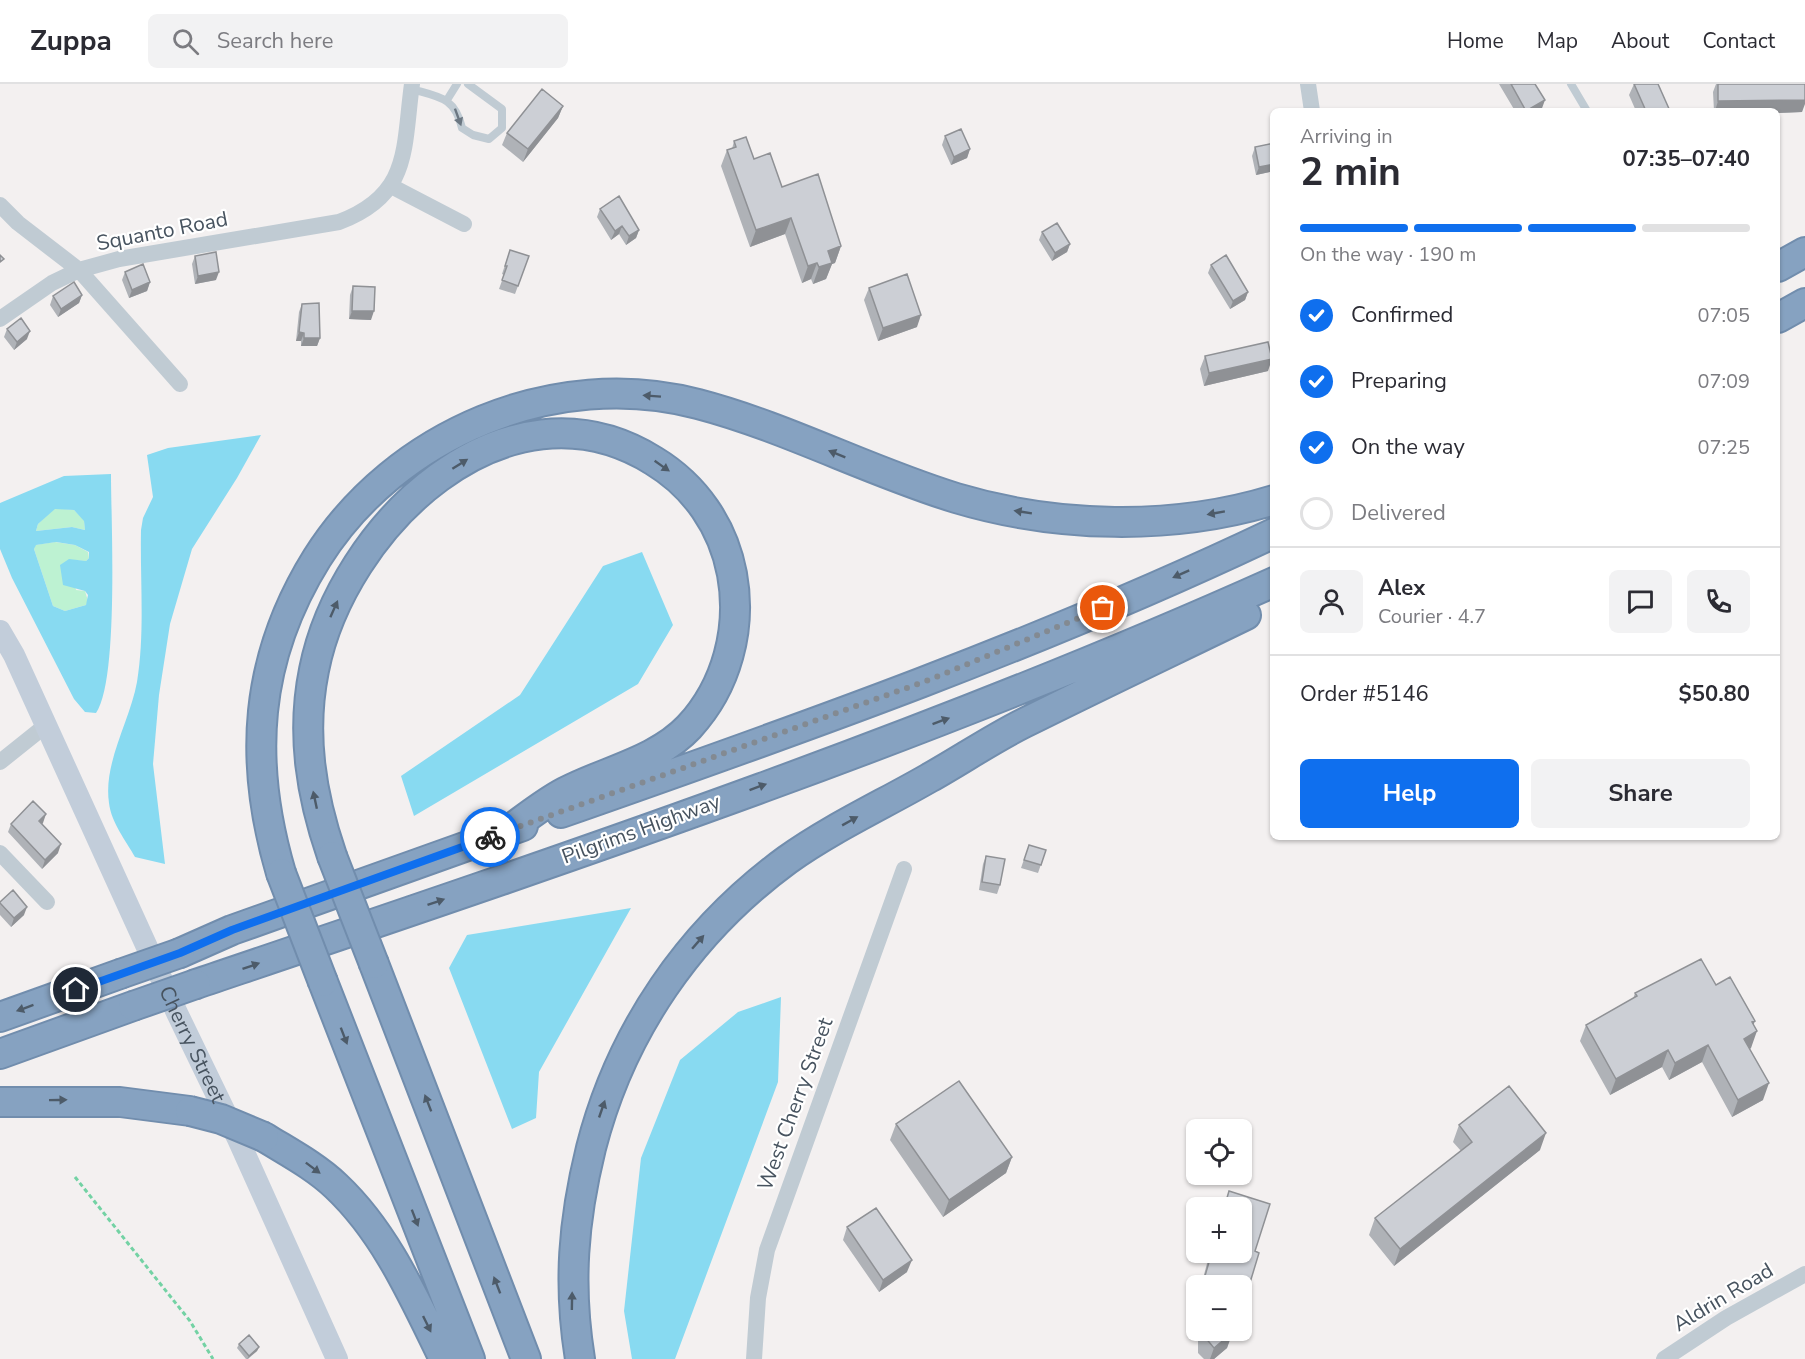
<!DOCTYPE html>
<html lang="en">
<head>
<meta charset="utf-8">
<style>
  :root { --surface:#fff; --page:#f2f2f3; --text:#2b2b33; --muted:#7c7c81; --line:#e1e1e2; --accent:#0f6fee }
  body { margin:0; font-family:"Nunito Sans",sans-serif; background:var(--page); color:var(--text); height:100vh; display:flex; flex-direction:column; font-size:22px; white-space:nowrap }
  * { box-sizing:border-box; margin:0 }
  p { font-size:20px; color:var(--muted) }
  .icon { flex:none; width:33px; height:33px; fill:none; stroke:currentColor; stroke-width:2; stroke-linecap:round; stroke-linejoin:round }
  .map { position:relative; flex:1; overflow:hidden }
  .drawer { position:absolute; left:1270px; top:24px; width:510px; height:732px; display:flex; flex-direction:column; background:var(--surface); border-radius:9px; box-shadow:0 2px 4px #0004 }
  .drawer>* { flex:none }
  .controls { position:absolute; left:1186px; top:1035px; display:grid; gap:12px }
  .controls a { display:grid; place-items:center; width:66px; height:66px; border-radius:9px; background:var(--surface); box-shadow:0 2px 4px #0004; font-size:30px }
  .pin { position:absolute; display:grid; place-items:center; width:51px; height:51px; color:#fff; margin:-26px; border:3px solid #fff; border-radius:50%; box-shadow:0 2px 6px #0007 }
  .courier { position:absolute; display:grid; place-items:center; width:60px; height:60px; margin:-30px; border:4px solid #0f6fee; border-radius:50%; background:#fff; color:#222; box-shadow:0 2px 8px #0007 }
  .head em { font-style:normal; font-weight:700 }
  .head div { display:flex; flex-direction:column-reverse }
  .head { display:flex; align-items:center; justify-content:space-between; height:102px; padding:0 30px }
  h1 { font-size:39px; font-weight:700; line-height:45px }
  .bar { display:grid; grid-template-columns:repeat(4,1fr); gap:9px 6px; align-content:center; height:72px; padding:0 30px }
  .bar i { height:8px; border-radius:4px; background:var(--line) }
  .bar .on { background:var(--accent) }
  .bar p { grid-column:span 4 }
  .line { display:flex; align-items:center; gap:15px; padding:0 30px; border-top:2px solid var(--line) }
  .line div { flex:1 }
  .round { display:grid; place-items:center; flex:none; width:63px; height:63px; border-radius:9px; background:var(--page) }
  ol { padding:0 30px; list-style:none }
  li { display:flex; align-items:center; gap:18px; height:66px }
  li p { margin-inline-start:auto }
  li .icon { padding:6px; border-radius:50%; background:var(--accent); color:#fff; stroke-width:4 }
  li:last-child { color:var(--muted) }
  li i { width:33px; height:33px; border:3px solid var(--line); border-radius:50% }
  .action { display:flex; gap:12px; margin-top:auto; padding:12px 30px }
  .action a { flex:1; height:69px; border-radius:9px; background:var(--accent); color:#fff; font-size:24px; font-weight:700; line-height:69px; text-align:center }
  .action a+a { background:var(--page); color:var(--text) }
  header { display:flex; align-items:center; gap:36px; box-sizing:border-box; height:84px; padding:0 30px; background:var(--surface); border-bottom:2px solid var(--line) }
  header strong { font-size:28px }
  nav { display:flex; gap:33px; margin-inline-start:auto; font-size:21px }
  .search { width:420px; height:54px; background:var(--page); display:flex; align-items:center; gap:15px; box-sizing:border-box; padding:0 21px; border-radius:9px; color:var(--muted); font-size:22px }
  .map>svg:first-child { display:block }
  .green { fill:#bdf2d2 }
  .water { fill:#88daf1; fill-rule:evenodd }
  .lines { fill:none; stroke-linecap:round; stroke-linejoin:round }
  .motorway-casing { stroke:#718dad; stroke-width:32 }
  .path { stroke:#73d2a4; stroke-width:3; stroke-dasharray:4.5 3; stroke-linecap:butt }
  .service { stroke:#c0cbd3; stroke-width:8 }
  .minor { stroke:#c0cbd3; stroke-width:16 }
  .secondary { stroke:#c2cdda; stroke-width:22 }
  .motorway { stroke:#86a2c1; stroke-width:28 }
  .motorway-bridge-casing { stroke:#718dad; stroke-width:32; stroke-linecap:butt }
  .motorway-bridge { stroke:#86a2c1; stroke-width:28 }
  .wall { fill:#afb2b7 }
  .shaded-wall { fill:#8f9195 }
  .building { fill:#cccfd5; stroke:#8f9195; stroke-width:1.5 }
  .oneway { fill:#6b7782 }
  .oneway2 { fill:#4d5b69 }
  .done { stroke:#838a92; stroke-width:6; stroke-dasharray:0 10.8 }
  .route { stroke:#0f6fee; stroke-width:8 }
  .labels { text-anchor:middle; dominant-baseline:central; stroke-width:4.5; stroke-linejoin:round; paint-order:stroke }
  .street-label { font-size:21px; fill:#47535f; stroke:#fff }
</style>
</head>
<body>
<header>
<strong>Zuppa</strong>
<div class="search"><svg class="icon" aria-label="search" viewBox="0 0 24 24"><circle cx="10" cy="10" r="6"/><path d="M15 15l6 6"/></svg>Search here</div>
<nav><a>Home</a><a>Map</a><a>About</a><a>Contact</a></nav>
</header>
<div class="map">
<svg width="1805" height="1275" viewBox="0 0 1805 1275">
  <rect width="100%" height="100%" fill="#f3f0f0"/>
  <path class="green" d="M 55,424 L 74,426 L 84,436 L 85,446 L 72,443 L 36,447 L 38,440 Z
    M 55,458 L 75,461 L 88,468 L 89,474 L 86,477 L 69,476 L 76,506 L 85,507 L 88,517 L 86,521 L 65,527 L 53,522 L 34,465 L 35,461 Z"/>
  <path class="water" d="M 261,351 L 237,394 L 192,465 L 170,540 L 159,611 L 153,680 L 165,780 L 135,773 C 126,757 111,738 109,719 C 103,679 130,637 137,598 C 145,549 140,497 141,446 L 143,434 L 153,413 L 147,371 L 168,364 Z
    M 111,390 C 111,437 119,596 96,629 L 85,628 L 74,615 L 12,494 L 0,465 L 0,419 L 64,392 ZM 55,425 L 74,426 L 84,437 L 85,446 L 72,443 L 36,447 L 38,440 ZM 56,458 L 75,461 L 89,468 L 89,474 L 86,477 L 69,475 L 60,481 L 63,501 L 85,507 L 88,511 L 86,521 L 65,527 L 53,522 L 34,465 L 36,461 Z
    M 642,468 L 673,541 L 638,600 L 414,732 L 401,692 L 520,611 L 603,482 Z
    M 631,824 L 539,988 L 536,1034 L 512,1045 L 449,884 L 467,851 Z
    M 781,913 L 778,998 L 675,1275 L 632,1275 L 624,1227 L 641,1074 L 680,976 L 738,928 Z"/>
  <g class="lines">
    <defs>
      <path id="motorway" d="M 1778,183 L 1805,168
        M 1778,234 L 1805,219
        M 561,729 C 801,645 1043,559 1274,449
        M 332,772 C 311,711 301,650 314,586 C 342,444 505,284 654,377 C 695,402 723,442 732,490 C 742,544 727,602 689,643 C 657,677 605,687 565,708 C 544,719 525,735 506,748
        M 281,789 C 248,677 254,575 317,474 C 395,350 555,282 698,320 C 786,343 868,387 956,414 C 1056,444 1173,447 1274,416
        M 180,869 L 232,846 L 523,742
        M 374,880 L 526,1275
        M 323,898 L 470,1275
        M 196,900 C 559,777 924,655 1274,498
        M 0,933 L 120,890
        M 0,970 L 133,922
        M 0,1018 L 120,1018 L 190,1027
        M 264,1053 C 288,1068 315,1082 336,1102 C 386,1149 414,1214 444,1275
        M 580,1275 C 568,1201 573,1137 591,1064 C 621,947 690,847 787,776 C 832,744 882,721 929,694 C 961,676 992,655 1024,639 C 1098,602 1172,567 1246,531"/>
    </defs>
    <use href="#motorway" class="motorway-casing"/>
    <path class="path" d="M 75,1093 L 190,1237 L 213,1275"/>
    <path class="service" d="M 1571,0 L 1587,27
      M 411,5 C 439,13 455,13 462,44 L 473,51 L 489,55 L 502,44 L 502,25 L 468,0
      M 447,16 L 457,0"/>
    <path class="minor" d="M 1308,0 L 1312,27
      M 391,102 L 464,140
      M 0,121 L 18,139 L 79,186 L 180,300
      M 0,235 L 52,199 L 79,186 L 119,175 L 339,138 C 411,111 403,65 412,0
      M 0,678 L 45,642
      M 0,769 L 47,818
      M 754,1275 L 758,1214 L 767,1166 L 904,785
      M 1664,1275 L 1726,1234 L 1805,1190"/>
    <path class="secondary" id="s1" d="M 0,547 L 14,571 L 177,929 L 238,1055 L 337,1275"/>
    <use href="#motorway" class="motorway"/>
    <defs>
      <path id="motorway-bridge" d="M 332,772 L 374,880
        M 281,789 L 323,898
        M 120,890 L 180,869
        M 133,922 L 196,900
        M 190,1027 L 221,1035 L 264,1053"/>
    </defs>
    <use href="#motorway-bridge" class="motorway-bridge-casing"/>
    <use href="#motorway-bridge" class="motorway-bridge"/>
  </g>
  <path class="wall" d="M 1499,0 L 1535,0 L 1541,27 L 1515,27 Z
    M 1634,0 L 1658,0 L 1670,27 L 1636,27 L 1629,11 Z
    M 1716,0 L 1805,0 L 1802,28 L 1778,29 L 1778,27 L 1714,27 L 1713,8 Z
    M 563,22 L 558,34 L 523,78 L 502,61 L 507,49 Z
    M 945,52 L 970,65 L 967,74 L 951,81 L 942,61 Z
    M 734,57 L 782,103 L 841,162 L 835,179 L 832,180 L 826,195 L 813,200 L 811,195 L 802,199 L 785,150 L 750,163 L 721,82 L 727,66 L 732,65 Z
    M 1274,59 L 1274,87 L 1256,91 L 1252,72 L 1255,63 Z
    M 600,125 L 639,146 L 636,154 L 626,161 L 619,150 L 611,156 L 597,133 Z
    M 1042,148 L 1070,160 L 1067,168 L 1052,177 L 1039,156 Z
    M 510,166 L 529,172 L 515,210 L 499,205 L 504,191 L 502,190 Z
    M 195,172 L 216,196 L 195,200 L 192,180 Z
    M 1211,181 L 1248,208 L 1245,216 L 1230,225 L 1208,189 Z
    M 125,188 L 150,198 L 147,207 L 129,214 L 122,196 Z
    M 353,202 L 371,236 L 349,235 L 350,211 Z
    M 869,204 L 917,243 L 878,257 L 864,216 Z
    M 82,211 L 79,219 L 58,233 L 50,221 L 53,212 Z
    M 302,220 L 320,254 L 317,262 L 301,262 L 301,257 L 296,257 L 299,228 Z
    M 7,245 L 27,255 L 14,266 L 4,253 Z
    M 1205,272 L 1268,287 L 1204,302 L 1200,285 Z
    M 43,739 L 42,740 L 58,769 L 42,785 L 8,748 L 11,740 Z
    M 1029,761 L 1046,766 L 1038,789 L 1021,784 Z
    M 986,772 L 1000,801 L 997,810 L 979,806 L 983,780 Z
    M 0,818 L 24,831 L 11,843 L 0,831 Z
    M 1716,901 L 1755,937 L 1753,940 L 1751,964 L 1750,965 L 1763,1016 L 1732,1033 L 1702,978 L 1669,996 L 1662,983 L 1610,1011 L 1580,957 L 1586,941 L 1633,915 L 1635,909 Z
    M 896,1040 L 1012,1073 L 1006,1089 L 943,1133 L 890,1056 Z
    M 1459,1041 L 1540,1066 L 1394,1182 L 1369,1151 L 1375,1134 L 1461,1067 L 1453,1058 Z
    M 1229,1107 L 1270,1120 L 1255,1167 L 1259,1169 L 1242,1225 L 1242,1202 L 1201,1202 L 1210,1168 L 1242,1168 L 1242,1124 L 1223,1124 Z
    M 847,1143 L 907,1188 L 879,1208 L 843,1156 Z
    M 1197,1216 L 1197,1235 L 1192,1233 Z
    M 1202,1246 L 1232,1246 L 1227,1264 L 1214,1275 L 1204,1275 L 1198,1269 L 1198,1257 Z
    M 239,1260 L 259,1263 L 257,1267 L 248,1275 L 246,1275 L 237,1264 Z"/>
  <path class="shaded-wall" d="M 1545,16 L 1541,27 L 1526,27 Z
    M 1805,16 L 1805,20 L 1802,28 L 1778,29 L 1778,27 L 1715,27 L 1718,17 Z
    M 563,22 L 558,34 L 523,78 L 528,65 Z
    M 970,65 L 967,74 L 951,81 L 954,73 Z
    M 1274,80 L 1274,87 L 1256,91 L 1259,83 Z
    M 791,134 L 785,150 L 750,163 L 756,146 Z
    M 622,142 L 619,150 L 611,156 L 615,147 Z
    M 639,146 L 636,154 L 626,161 L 629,152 Z
    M 1070,160 L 1067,168 L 1052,177 L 1055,169 Z
    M 841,162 L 835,179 L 832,180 L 826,195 L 813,200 L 819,183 L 828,167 Z
    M 817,179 L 811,195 L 802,199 L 808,182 Z
    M 219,188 L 216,196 L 195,200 L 198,192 Z
    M 150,198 L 147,207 L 129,214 L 132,206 Z
    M 1248,208 L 1245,216 L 1230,225 L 1233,217 Z
    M 82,211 L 79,219 L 58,233 L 61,225 Z
    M 352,227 L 374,227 L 371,236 L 349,235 Z
    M 921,231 L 917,243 L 878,257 L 883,244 Z
    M 30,247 L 27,255 L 14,266 L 17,258 Z
    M 299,248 L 304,249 L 301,257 L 296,257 Z
    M 304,254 L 320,254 L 317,262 L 301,262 Z
    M 1272,275 L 1268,287 L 1204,302 L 1209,289 Z
    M 46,730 L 43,739 L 36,746 L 39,737 Z
    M 61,760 L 58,769 L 42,785 L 45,776 Z
    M 27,823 L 24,831 L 11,843 L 14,834 Z
    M 1755,937 L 1749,952 L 1757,947 L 1751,964 L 1738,971 L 1744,955 L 1752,938 Z
    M 1708,961 L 1702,978 L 1669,996 L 1675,979 Z
    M 1668,966 L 1662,983 L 1610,1011 L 1616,995 Z
    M 1769,999 L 1763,1016 L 1732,1033 L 1738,1016 Z
    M 1546,1049 L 1540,1066 L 1394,1182 L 1400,1165 Z
    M 1012,1073 L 1006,1089 L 943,1133 L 949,1116 Z
    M 912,1176 L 907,1188 L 879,1208 L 883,1196 Z
    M 1233,1248 L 1227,1264 L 1214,1275 L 1210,1275 L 1214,1264 Z
    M 259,1263 L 257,1267 L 247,1275 L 249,1272 Z"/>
  <path class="building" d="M 1511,0 L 1535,0 L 1545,16 L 1526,27 Z
    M 1634,0 L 1658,0 L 1670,27 L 1646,27 Z
    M 1718,0 L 1805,0 L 1805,16 L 1718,17 Z
    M 542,5 L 563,22 L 528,65 L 507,49 Z
    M 961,45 L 970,65 L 954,73 L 945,52 Z
    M 746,53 L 754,75 L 770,69 L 782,103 L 818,90 L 841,162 L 828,167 L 832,179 L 819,183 L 817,179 L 808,182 L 791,134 L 756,146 L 727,66 L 736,63 L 734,57 Z
    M 1274,59 L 1274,80 L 1259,83 L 1255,63 Z
    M 619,112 L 639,146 L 629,152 L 622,142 L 615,147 L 600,125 Z
    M 1057,139 L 1070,160 L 1055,169 L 1042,148 Z
    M 510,166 L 529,172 L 518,202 L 502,196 L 507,182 L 505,182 Z
    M 216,168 L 219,188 L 198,192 L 195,172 Z
    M 0,171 L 4,175 L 0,178 Z
    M 1226,171 L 1248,208 L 1233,217 L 1211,181 Z
    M 143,180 L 150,198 L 132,206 L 125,188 Z
    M 907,190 L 921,231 L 883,244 L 869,204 Z
    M 74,198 L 82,211 L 61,225 L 53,212 Z
    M 353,202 L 375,203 L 374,227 L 352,227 Z
    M 319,219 L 320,254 L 304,254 L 304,249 L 299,248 L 302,220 Z
    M 21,234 L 30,247 L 17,258 L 7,245 Z
    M 1268,258 L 1272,275 L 1209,289 L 1205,272 Z
    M 33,717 L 46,730 L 39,737 L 61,760 L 45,776 L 11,740 Z
    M 1029,761 L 1046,766 L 1041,781 L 1024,776 Z
    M 986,772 L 1005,775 L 1000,801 L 982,798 Z
    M 13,806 L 27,823 L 14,834 L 0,819 L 0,818 Z
    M 1701,875 L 1716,901 L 1730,893 L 1755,937 L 1752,938 L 1757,947 L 1744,955 L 1769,999 L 1738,1016 L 1708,961 L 1675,979 L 1668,966 L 1616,995 L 1586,941 L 1637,912 L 1635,909 Z
    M 959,997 L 1012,1073 L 949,1116 L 896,1040 Z
    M 1509,1002 L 1546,1049 L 1400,1165 L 1375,1134 L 1472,1058 L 1459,1041 Z
    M 1229,1107 L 1270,1120 L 1255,1167 L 1259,1169 L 1242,1225 L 1242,1202 L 1202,1202 L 1212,1168 L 1242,1168 L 1242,1124 L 1224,1124 Z
    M 876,1124 L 912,1176 L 883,1196 L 847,1143 Z
    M 1204,1246 L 1232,1246 L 1233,1248 L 1214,1264 L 1204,1252 Z
    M 249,1251 L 259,1263 L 249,1272 L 239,1260 Z"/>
  <defs><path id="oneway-solid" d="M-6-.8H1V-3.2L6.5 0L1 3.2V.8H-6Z" transform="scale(1.5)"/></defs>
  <use class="oneway" href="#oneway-solid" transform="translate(458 33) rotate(70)"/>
  <g class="oneway2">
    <use href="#oneway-solid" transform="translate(652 312) rotate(-176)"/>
    <use href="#oneway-solid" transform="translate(837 370) rotate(-158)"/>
    <use href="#oneway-solid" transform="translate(460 380) rotate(-32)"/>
    <use href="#oneway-solid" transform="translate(662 382) rotate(35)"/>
    <use href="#oneway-solid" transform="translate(1023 428) rotate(-171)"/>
    <use href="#oneway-solid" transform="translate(1216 429) rotate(170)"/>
    <use href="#oneway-solid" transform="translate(1181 490) rotate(156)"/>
    <use href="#oneway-solid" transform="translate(334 525) rotate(-66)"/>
    <use href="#oneway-solid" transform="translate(941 637) rotate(-20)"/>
    <use href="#oneway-solid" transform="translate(758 703) rotate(-20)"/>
    <use href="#oneway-solid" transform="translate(315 716) rotate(-102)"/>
    <use href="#oneway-solid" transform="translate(850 737) rotate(-29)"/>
    <use href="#oneway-solid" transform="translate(436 818) rotate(-19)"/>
    <use href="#oneway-solid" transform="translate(698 858) rotate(-49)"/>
    <use href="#oneway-solid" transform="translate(251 882) rotate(-19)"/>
    <use href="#oneway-solid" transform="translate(25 924) rotate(160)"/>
    <use href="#oneway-solid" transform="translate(344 952) rotate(69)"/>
    <use href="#oneway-solid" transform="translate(58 1016) rotate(-1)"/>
    <use href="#oneway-solid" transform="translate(428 1019) rotate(-111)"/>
    <use href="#oneway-solid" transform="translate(602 1025) rotate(-71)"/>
    <use href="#oneway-solid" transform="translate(313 1084) rotate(37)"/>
    <use href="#oneway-solid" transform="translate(415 1134) rotate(69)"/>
    <use href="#oneway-solid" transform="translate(497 1201) rotate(-111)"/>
    <use href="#oneway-solid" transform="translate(572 1217) rotate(-89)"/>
    <use href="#oneway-solid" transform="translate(427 1240) rotate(64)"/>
  </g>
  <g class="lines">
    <path class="done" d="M 490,753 L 929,596 L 1103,524"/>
    <path class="route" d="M 76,906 L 180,869 L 232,846 L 490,753"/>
  </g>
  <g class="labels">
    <g class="street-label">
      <text transform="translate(162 147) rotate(-11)">Squanto Road</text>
      <text transform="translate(641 745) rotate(-20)">Pilgrims Highway</text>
      <text stroke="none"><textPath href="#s1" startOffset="456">Cherry Street</textPath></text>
      <text transform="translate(795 1020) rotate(-70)">West Cherry Street</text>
      <text transform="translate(1723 1213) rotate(-31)">Aldrin Road</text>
    </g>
  </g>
</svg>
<div class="controls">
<a><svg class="icon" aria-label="locate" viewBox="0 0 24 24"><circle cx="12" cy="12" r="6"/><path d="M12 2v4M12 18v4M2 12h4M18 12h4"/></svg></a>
<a>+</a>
<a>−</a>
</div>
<div class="pin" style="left:1103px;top:524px;background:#ea580c"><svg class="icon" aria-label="bag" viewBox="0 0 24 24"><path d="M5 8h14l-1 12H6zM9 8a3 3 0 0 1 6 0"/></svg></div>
<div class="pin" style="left:76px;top:906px;background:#1f2937"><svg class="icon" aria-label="home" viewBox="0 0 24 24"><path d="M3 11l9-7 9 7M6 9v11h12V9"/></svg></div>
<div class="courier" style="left:490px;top:753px"><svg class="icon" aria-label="bike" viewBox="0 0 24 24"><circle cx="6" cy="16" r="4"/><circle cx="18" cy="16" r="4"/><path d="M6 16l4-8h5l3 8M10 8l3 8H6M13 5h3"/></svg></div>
<section class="drawer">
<div class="head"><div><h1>2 min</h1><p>Arriving in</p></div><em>07:35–07:40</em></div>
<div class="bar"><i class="on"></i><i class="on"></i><i class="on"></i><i></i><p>On the way · 190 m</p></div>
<ol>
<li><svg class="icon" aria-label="check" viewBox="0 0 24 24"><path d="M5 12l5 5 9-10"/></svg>Confirmed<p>07:05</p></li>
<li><svg class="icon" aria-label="check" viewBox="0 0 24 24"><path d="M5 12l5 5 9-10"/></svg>Preparing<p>07:09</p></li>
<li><svg class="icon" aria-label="check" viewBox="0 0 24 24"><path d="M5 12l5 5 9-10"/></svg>On the way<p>07:25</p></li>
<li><i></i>Delivered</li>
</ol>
<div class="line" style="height:108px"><a class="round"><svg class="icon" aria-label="person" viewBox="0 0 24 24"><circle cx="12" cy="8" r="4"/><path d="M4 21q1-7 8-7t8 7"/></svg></a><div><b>Alex</b><p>Courier · 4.7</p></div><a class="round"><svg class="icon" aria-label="chat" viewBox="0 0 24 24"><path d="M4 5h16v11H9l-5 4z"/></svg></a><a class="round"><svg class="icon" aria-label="phone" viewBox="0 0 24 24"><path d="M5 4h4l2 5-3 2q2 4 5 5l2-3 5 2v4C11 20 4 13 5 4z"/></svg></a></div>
<div class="line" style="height:78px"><div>Order #5146</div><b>$50.80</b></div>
<div class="action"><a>Help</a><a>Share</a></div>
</section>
</div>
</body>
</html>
